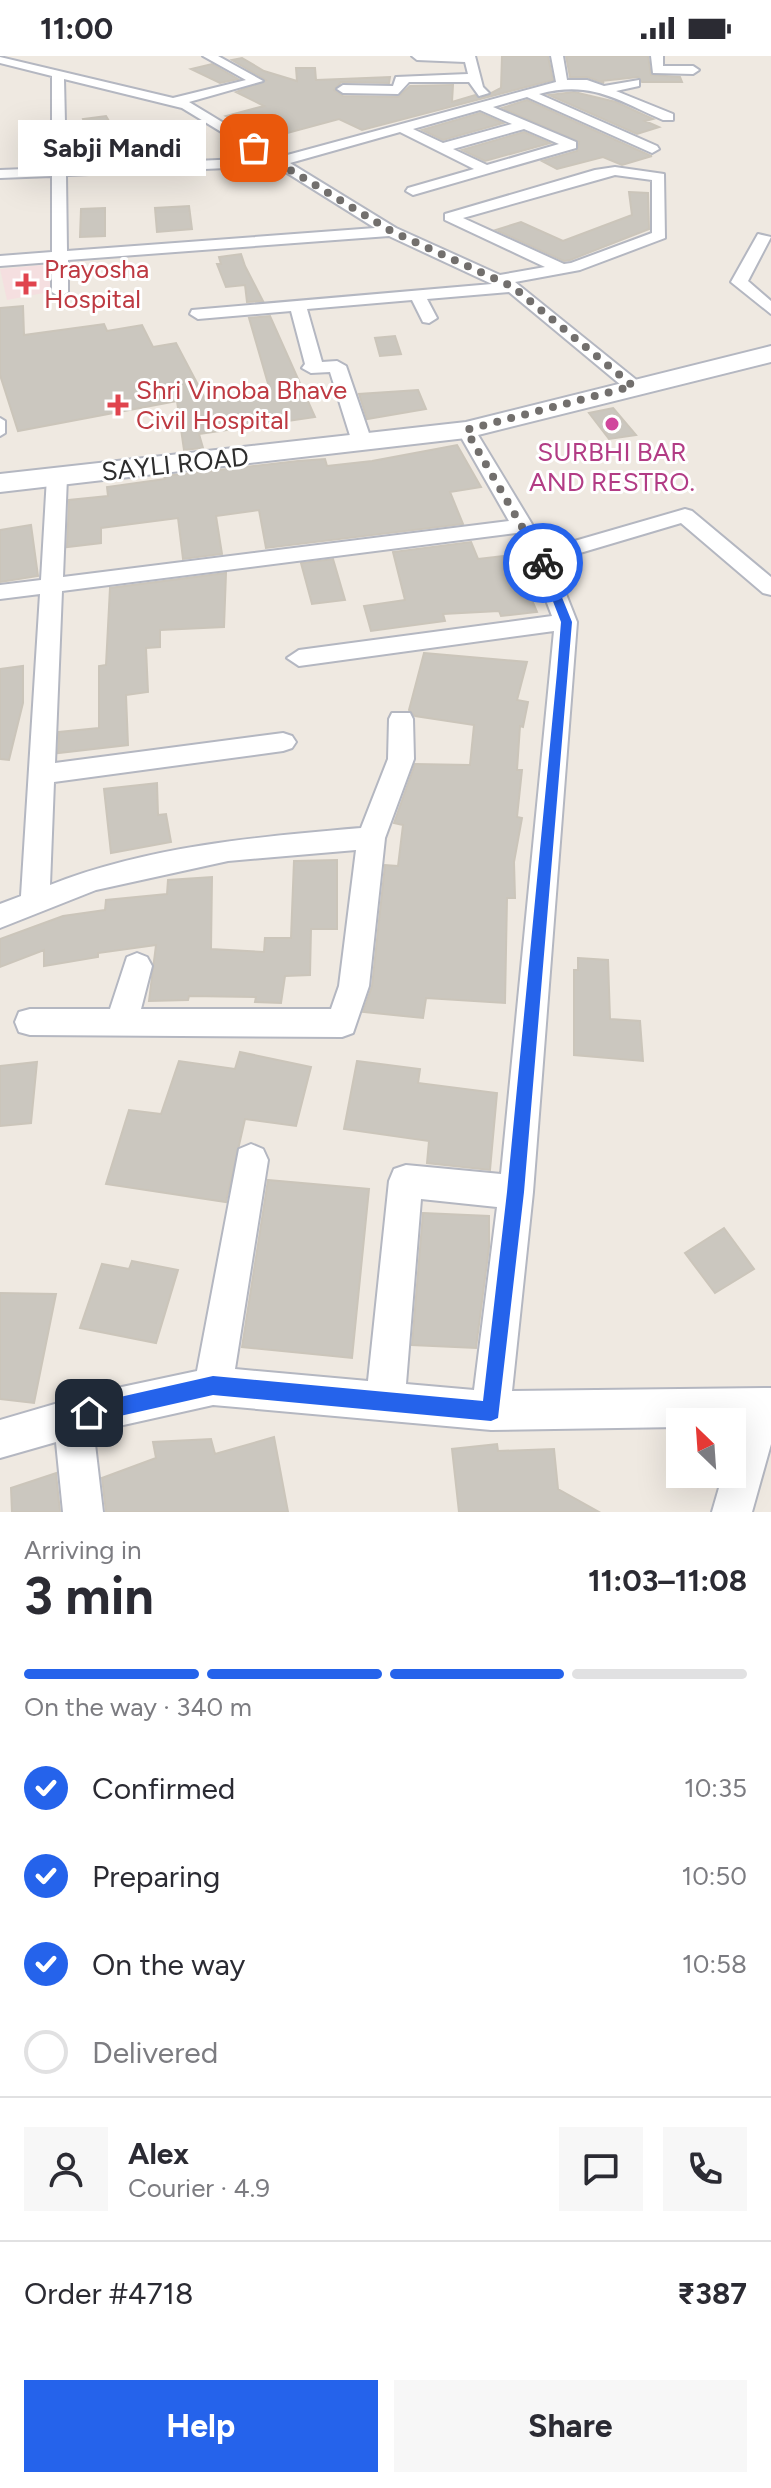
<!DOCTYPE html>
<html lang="en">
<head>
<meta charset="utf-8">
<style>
  :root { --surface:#fff; --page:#f7f7f7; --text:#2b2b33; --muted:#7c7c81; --line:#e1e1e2; --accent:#2563eb }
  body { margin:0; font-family:Figtree,sans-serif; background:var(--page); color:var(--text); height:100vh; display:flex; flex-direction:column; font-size:30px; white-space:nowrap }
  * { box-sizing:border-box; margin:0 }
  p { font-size:26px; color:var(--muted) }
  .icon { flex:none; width:44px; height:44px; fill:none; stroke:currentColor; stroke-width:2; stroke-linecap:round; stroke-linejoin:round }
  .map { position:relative; height:1456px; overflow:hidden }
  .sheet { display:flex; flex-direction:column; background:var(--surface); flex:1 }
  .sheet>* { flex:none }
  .needle { width:52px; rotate:335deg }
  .fabs { position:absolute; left:666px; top:1352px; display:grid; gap:16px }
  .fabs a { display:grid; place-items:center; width:80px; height:80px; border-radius:0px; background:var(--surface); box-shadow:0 8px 32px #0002; font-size:40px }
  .pin { position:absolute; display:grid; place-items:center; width:68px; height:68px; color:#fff; margin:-34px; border-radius:16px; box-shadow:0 4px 12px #0006 }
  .courier { position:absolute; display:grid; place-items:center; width:80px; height:80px; margin:-40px; border:6px solid #2563eb; border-radius:50%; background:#fff; color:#222; box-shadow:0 2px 10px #0007 }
  .bubble { position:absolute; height:56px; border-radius:0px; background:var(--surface); box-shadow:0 8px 32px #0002; font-size:26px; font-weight:700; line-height:56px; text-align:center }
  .head em { font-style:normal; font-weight:700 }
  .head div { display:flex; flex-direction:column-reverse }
  .head { display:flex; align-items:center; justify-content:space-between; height:136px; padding:0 24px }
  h1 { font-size:52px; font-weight:700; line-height:60px }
  .bar { display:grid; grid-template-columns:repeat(4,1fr); gap:12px 8px; align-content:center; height:96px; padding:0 24px }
  .bar i { height:10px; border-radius:6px; background:var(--line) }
  .bar .selected { background:var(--accent) }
  .bar p { grid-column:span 4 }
  .line { display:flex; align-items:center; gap:20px; padding:0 24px; border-top:2px solid var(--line) }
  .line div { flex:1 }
  .round { display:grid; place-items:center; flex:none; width:84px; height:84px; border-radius:0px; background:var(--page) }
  ol { padding:0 24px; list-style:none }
  li { display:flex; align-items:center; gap:24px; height:88px }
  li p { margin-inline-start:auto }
  li .icon { padding:8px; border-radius:50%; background:var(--accent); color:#fff; stroke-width:4 }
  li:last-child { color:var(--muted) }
  li i { width:44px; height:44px; border:4px solid var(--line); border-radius:50% }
  .cta { display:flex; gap:16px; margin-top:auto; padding:16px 24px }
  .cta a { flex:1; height:92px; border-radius:0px; background:var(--accent); color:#fff; font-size:32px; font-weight:700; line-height:92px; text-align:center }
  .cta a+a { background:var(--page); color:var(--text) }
  .status { display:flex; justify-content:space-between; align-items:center; height:56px; padding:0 40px; background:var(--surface); direction:ltr }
  .status svg { height:22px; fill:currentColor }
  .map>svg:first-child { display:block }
  .medical { fill:#f5dfe0 }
  .building { fill:#cbc7bf; stroke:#cbc5ba; stroke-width:2 }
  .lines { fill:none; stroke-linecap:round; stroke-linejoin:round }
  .service-casing { stroke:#b4b7c1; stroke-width:4 }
  .minor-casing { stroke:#b4b7c1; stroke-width:4 }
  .secondary-casing { stroke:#b4b7c1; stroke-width:4 }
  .service { fill:#fff; fill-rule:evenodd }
  .minor { fill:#fff; fill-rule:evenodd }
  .secondary { fill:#fff; fill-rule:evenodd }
  .route { fill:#2563eb }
  .done { stroke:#726f6d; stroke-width:8; stroke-dasharray:0 14.4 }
  .health-dot { fill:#e0444e; stroke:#fff; stroke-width:3 }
  .hotel-dot { fill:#d1479c; stroke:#fff; stroke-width:3 }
  .labels { text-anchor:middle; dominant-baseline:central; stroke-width:6; stroke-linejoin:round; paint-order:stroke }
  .far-health-label { font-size:26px; fill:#be3a42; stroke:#fff; text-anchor:start }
  .far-hotel-label { font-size:26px; fill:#b23c85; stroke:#fff }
  .far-street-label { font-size:26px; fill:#2e2e2e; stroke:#fff }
</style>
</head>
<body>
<div class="status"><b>11:00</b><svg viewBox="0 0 49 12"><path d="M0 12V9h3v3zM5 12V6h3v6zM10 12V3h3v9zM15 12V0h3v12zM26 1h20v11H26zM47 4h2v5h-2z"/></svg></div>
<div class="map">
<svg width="771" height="1456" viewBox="0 0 771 1456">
  <rect width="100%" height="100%" fill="#efe9e1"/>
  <path class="medical" d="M 42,209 L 54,235 L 7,244 L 0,213 Z"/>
  <path class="building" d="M 502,0 L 548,0 L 553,24 L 362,74 L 339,63 L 269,82 L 226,60 L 264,50 L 236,36 L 266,24 L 232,4 L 242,2 L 264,15 L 297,25 L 296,12 L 315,12 L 316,24 L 390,21 L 389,27 L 341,26 L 334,34 L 343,40 L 398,41 L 410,30 L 453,29 L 452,46 L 475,39 L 480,43 L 501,32 Z
    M 566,0 L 648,0 L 651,19 L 680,21 L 682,26 L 642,26 L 638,21 L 601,25 L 604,27 L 587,21 L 570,21 Z
    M 212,8 L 238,23 L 220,27 L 191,13 Z
    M 574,36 L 616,46 L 653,63 L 645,65 L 659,71 L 637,78 L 549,39 Z
    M 527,44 L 651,100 L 652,100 L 622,109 L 603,101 L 557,113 L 542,105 L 577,95 L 579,86 L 502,52 Z
    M 480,57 L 503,67 L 443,84 L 422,74 Z
    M 106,60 L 116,77 L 89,80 L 83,63 Z
    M 524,76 L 550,87 L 485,105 L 462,94 Z
    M 629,136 L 648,137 L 649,173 L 570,204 L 564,205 L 496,174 L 521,166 L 563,185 L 632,159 Z
    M 189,150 L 192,173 L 157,176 L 155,152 Z
    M 105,152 L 105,180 L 80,181 L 81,153 Z
    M 241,198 L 245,210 L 263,245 L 247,246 L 245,229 L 226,231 L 217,208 L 221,208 L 219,201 Z
    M 23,250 L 24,279 L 104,268 L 107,275 L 142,269 L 153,291 L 176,287 L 207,346 L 271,338 L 249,262 L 270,260 L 315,361 L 199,378 L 203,392 L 184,394 L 177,345 L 18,375 L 0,319 L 0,252 Z
    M 395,280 L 401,298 L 380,300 L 375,282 Z
    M 418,334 L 426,353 L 367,363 L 359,338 Z
    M 613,352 L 636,379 L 609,383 L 589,357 Z
    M 457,389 L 481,431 L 450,436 L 463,468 L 266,492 L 259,454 L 216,460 L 222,498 L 183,503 L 178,462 L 101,472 L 101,487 L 67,491 L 69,444 L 108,440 L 107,431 L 165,423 L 164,420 L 298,405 L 325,403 L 327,410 L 372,405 Z
    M 31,469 L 38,520 L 0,526 L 0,474 Z
    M 471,486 L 478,503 L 513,499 L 537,556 L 501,560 L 499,555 L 443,558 L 445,565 L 371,575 L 364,550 L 405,544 L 393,496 Z
    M 333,503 L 345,544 L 312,548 L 301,507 Z
    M 226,517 L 224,571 L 160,574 L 160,591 L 146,592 L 148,636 L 126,639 L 128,689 L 58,697 L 59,676 L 99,672 L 99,610 L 106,609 L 110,532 Z
    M 424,597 L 527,606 L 517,644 L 528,646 L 523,671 L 520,670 L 517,714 L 522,714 L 517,761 L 522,762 L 514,806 L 515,842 L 507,842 L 505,947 L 426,942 L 423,962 L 363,956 L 372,930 L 385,809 L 398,810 L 403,769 L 394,767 L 415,708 L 470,709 L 474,669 L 415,660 L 409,654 Z
    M 23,610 L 23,647 L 9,704 L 0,703 L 0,613 Z
    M 157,727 L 158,759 L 166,758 L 171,786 L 111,797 L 104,733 Z
    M 337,804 L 337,873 L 311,873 L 310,919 L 285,920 L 281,947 L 255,946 L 256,941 L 189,940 L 188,944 L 149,945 L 156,889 L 98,897 L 98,901 L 44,910 L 44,894 L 0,911 L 0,883 L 63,860 L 105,854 L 106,844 L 167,838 L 168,824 L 212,821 L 211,893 L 264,896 L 265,882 L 291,882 L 294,805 Z
    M 578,902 L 608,904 L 610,963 L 640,965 L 643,1005 L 574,999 L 574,914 L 578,914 Z
    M 240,996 L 311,1011 L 296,1070 L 245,1063 L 226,1146 L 106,1128 L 129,1054 L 161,1058 L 179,1005 L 235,1013 Z
    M 357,1005 L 420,1013 L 418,1027 L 497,1037 L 490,1114 L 427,1107 L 429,1085 L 344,1073 Z
    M 37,1006 L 31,1067 L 0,1070 L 0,1010 Z
    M 268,1124 L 369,1133 L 352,1302 L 242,1291 Z
    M 423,1157 L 489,1160 L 489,1191 L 476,1292 L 412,1289 Z
    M 724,1172 L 754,1213 L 715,1237 L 685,1197 Z
    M 132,1205 L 178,1214 L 156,1287 L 80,1272 L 102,1208 L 129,1213 Z
    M 0,1237 L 56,1238 L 34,1347 L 0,1343 Z
    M 274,1381 L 288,1456 L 106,1456 L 102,1422 L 156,1402 L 153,1386 L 211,1383 L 215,1398 Z
    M 497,1388 L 498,1395 L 554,1393 L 558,1433 L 599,1456 L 459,1456 L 452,1393 Z
    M 56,1417 L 60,1456 L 12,1456 L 11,1432 Z"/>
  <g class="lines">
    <defs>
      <path id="service" d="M 0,362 L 5,365 L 5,377 L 0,380 Z"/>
      <path id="minor" d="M 203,0 L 218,0 L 263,25 L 189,46 L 280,101 L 556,26 L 551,0 L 563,0 L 567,24 L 587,24 L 604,30 L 639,24 L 639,30 L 616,35 L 673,58 L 673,64 L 663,64 C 617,44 591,24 539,38 L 657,90 L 659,93 L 652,97 L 527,41 L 493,51 L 576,86 L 576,92 L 413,139 L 406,135 L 408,132 L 474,113 L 400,76 L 290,107 L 396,172 L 500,219 L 545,211 L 445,164 L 445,158 L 595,114 L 615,111 L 664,118 L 665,182 L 580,214 L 515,226 L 639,326 L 639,334 L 627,334 L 509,236 L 427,243 L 437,262 L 429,267 L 423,266 L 412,244 L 307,253 L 322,306 L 337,305 L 346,310 L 372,386 L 362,392 L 352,386 L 330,316 L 311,317 L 302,312 L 305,308 L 291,255 L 198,263 L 190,258 L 192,254 L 492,228 L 389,180 L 68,204 L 68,236 L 60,241 L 52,236 L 52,206 L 0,210 L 0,200 L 52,196 L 52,120 L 0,122 L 0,114 L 52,112 L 52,20 L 0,7 L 0,1 L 173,42 L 246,24 ZM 64,23 L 182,52 L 264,102 L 66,111 ZM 480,54 L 512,68 L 443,87 L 413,73 ZM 524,73 L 559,88 L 487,109 L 453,93 ZM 276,110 L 375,172 L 67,195 L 66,119 ZM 615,119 L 652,124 L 652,177 L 571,207 L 564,208 L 463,162 Z
        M 412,0 L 475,0 L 483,31 L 489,37 L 479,40 L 469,26 L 409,26 L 398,38 L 343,37 L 337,33 L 343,29 L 393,30 L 396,21 L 468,18 L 465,6 L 417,4 Z
        M 651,0 L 663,0 L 663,10 L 693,10 L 699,14 L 693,18 L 653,17 Z
        M 758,178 L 771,181 L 748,225 L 771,245 L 771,258 L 731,226 Z
        M 466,368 L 475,374 L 547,493 L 685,453 L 692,455 L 771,521 L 771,539 L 763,537 L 681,467 L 553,505 L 577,566 L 533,1136 L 512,1335 L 771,1332 L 771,1388 L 752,1456 L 712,1456 L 723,1418 L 732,1418 L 732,1388 L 737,1371 L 732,1371 L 732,1366 L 680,1366 L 680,1371 L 491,1374 L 213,1349 L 101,1374 L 95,1388 L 103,1456 L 63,1456 L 56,1386 L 0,1402 L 0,1364 L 89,1338 L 197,1315 L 239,1093 L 251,1088 L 263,1093 L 268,1104 L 235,1313 L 368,1325 L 389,1125 L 394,1113 L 406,1109 L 501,1118 L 554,575 L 299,610 L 287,602 L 299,594 L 552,560 L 530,502 L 516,477 L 62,535 L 55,707 L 283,677 L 292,680 L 296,686 L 292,692 L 283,695 L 54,726 L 50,829 C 150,790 256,781 361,772 L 388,703 L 389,663 L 392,657 L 410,657 L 413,663 L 414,703 L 385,782 L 369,930 L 353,977 L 342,981 L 30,979 L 19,976 L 15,966 L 19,956 L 30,953 L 110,953 L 127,901 L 137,897 L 147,901 L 152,910 L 141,953 L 331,953 L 339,930 L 356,794 L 228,805 L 96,834 L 0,872 L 0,848 L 21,840 L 40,538 L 0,543 L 0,529 L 41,524 L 47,421 L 57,415 L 67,421 L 63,521 L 509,465 L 457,374 ZM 421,1143 L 497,1151 L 474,1334 L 406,1328 Z"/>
      <path id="secondary" d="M 771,290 L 771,306 L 466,382 L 0,436 L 0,418 L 466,366 Z"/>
    </defs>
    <use href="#service" class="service-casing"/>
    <use href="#minor" class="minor-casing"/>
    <use href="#secondary" class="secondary-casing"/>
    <use href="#service" class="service"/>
    <use href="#minor" class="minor"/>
    <use href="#secondary" class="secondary"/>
  </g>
  <path class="route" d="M 543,503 L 548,507 L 572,566 L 524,1136 L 498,1362 L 491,1365 L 213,1339 L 89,1367 L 83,1364 L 80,1357 L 83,1351 L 89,1348 L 213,1320 L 483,1345 L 507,1136 L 557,616 L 561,566 L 538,507 Z"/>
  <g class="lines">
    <path class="done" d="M 254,92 L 391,175 L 513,231 L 633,330 L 466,374 L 543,507"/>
  </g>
  <g class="health-dot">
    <path d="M22 216h8v8h8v8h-8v8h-8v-8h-8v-8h8z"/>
    <path d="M114 337h8v8h8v8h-8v8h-8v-8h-8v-8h8z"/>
  </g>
  <circle class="hotel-dot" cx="612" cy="368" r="8"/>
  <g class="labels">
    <g class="far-health-label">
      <text x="44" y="213">Prayosha<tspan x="44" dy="30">Hospital</tspan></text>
      <text x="136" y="334">Shri Vinoba Bhave<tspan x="136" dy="30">Civil Hospital</tspan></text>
    </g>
    <g class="far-hotel-label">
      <text x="612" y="396">SURBHI BAR<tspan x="612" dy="30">AND RESTRO.</tspan></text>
    </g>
    <g class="far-street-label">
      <text transform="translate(175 408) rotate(-6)">SAYLI ROAD</text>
    </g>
  </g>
</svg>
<div class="fabs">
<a><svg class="needle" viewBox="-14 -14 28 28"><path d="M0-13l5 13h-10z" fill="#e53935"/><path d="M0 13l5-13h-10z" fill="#7c7c81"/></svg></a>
</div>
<div class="pin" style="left:254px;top:92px;background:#ea580c"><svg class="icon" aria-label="bag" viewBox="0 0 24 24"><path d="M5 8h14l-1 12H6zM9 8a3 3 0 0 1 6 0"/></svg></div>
<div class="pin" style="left:89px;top:1357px;background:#1f2937"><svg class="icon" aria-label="home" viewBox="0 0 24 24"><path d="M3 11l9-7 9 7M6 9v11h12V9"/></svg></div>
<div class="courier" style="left:543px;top:507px"><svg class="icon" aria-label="bike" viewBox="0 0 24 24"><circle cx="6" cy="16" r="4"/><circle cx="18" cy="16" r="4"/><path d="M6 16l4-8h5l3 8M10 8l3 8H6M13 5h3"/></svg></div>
<div class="bubble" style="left:18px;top:64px;width:188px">Sabji Mandi</div>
</div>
<section class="sheet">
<div class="head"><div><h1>3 min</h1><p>Arriving in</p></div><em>11:03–11:08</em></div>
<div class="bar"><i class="selected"></i><i class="selected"></i><i class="selected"></i><i></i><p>On the way · 340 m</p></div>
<ol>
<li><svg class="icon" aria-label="check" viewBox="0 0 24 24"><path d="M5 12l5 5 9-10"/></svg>Confirmed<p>10:35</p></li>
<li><svg class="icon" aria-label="check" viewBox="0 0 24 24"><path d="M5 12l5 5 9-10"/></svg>Preparing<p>10:50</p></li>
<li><svg class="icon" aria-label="check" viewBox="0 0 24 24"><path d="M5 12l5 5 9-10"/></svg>On the way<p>10:58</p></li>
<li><i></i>Delivered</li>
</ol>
<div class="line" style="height:144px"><a class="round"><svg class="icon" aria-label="person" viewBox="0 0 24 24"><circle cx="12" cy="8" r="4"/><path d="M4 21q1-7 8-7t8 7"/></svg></a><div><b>Alex</b><p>Courier · 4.9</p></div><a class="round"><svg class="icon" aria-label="chat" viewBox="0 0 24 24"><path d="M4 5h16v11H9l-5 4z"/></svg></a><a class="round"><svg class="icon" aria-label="phone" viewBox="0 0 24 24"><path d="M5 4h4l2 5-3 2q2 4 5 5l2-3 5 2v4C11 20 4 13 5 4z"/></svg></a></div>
<div class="line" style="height:104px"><div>Order #4718</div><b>₹387</b></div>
<div class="cta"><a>Help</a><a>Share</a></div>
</section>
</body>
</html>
